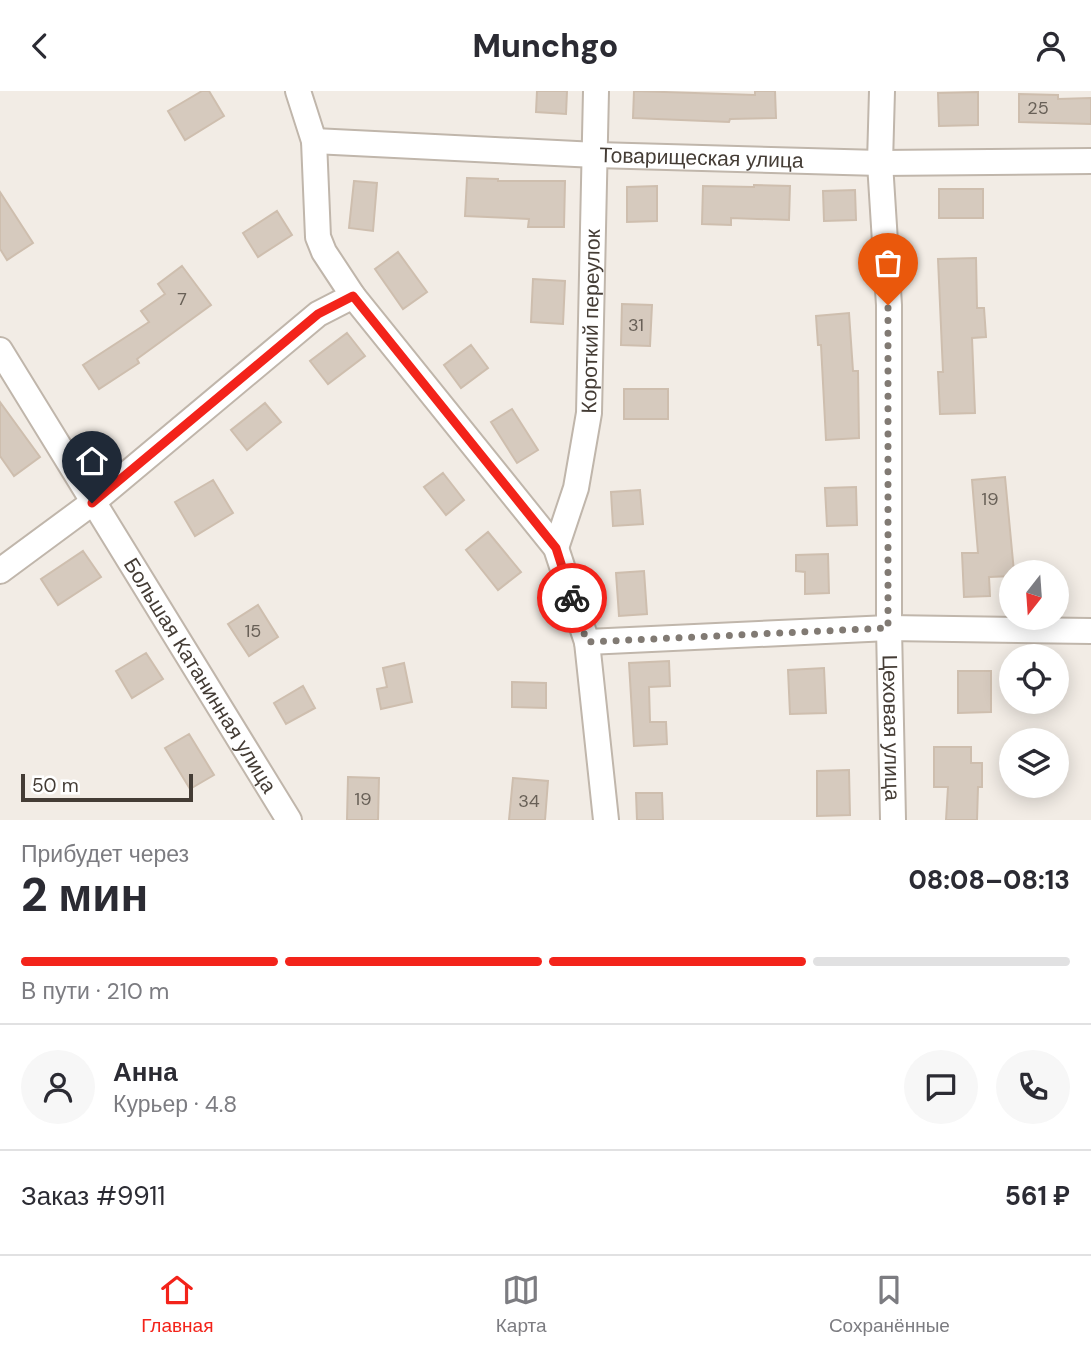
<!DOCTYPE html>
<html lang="ru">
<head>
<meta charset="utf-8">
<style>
  :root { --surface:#fff; --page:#f7f7f7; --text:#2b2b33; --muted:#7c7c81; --line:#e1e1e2; --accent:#f3231a }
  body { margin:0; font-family:"DM Sans",sans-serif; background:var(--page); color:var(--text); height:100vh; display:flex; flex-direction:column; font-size:26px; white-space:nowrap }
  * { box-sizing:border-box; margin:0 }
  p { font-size:23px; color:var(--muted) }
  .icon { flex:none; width:38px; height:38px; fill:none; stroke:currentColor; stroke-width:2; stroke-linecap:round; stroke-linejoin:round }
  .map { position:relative; height:729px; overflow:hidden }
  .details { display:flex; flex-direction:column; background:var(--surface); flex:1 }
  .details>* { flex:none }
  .needle { width:46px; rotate:197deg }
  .buttons { position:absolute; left:999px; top:469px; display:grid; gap:14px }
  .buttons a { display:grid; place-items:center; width:70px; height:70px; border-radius:50%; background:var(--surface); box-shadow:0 4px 18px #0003; font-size:35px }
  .scale { position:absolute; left:21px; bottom:18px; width:172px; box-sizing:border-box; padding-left:7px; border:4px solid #443c35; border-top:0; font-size:19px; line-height:24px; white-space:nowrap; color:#443c35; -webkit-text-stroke:5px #fff; paint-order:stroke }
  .pin { position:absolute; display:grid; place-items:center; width:60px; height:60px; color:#fff; margin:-72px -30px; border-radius:50% 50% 50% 0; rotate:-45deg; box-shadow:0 0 7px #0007 }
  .pin .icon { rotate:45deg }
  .courier { position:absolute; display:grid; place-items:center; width:70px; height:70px; margin:-35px; border:5px solid #f3231a; border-radius:50%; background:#fff; color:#222; box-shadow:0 2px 9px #0007 }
  .summary em { font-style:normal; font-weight:800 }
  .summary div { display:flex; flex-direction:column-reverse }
  .summary { display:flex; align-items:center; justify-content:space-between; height:119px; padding:0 21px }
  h1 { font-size:46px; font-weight:800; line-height:52px }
  .bar { display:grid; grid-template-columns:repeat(4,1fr); gap:10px 7px; align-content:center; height:84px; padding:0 21px }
  .bar i { height:9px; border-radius:5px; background:var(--line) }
  .bar .on { background:var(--accent) }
  .bar p { grid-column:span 4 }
  .line { display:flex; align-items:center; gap:18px; padding:0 21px; border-top:2px solid var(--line) }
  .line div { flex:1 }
  .round { display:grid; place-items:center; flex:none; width:74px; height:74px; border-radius:37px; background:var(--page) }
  header { display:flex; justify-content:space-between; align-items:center; height:91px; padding:0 21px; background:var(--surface); font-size:32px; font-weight:800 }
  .dock { display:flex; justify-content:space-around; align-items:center; height:98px; border-top:2px solid var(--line); background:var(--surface); font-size:19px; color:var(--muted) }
  .dock a { display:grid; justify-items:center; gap:4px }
  .dock .on { color:var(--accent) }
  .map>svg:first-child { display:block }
  .building { fill:#d6cabe; stroke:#cebeae; stroke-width:2 }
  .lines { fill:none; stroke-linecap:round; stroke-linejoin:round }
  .street-casing { stroke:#c0b6ab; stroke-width:28 }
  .street { stroke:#fff; stroke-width:24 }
  .done { stroke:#817a73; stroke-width:7; stroke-dasharray:0 12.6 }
  .route { stroke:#f3231a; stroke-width:9 }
  .labels { text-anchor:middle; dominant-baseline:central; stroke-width:5; stroke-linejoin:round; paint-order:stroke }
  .number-label { font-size:18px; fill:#686057 }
  .street-label { font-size:21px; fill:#443c35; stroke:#fff }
</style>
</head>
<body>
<header><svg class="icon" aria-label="back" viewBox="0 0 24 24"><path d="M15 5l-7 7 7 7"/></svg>Munchgo<svg class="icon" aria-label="person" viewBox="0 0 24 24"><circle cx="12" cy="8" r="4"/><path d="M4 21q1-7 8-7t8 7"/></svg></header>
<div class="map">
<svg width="1091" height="729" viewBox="0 0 1091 729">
  <rect width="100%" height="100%" fill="#f2ece5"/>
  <path class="building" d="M 202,0 L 209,0 L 224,25 L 185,49 L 168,20 Z
    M 537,0 L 567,0 L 566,23 L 536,21 Z
    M 634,0 L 755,4 L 755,0 L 775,0 L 776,27 L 730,28 L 729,31 L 633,27 Z
    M 978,1 L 978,34 L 939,35 L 938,2 Z
    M 1019,3 L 1058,4 L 1058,8 L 1091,7 L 1091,33 L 1019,31 Z
    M 467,87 L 498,88 L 498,90 L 565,90 L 564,136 L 528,136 L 529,128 L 465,125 Z
    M 354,90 L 377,92 L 373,140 L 349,137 Z
    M 754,94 L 790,95 L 789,129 L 731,127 L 731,134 L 702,133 L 703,95 L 754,96 Z
    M 657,95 L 657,130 L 627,131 L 627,96 Z
    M 939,98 L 983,98 L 983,127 L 939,127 Z
    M 855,99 L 856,129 L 824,130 L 823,100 Z
    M 0,101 L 33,152 L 7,169 L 0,158 Z
    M 277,120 L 292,144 L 258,166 L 243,142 Z
    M 398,161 L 427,201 L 403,218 L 375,178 Z
    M 976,167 L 977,217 L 984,217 L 986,246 L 972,247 L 975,322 L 940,323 L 938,281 L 943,281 L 938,168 Z
    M 182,175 L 211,214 L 137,268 L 139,272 L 99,298 L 83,274 L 149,231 L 141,220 L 165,203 L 158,193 Z
    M 533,188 L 565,190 L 563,233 L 531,231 Z
    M 622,213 L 652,214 L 650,255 L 621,254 Z
    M 849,222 L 853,280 L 858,280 L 859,347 L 826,349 L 821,254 L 818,254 L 816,225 Z
    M 347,242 L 365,265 L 328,293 L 310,270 Z
    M 471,254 L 488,277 L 461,297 L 444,274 Z
    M 624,298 L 668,298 L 668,328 L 624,328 Z
    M 0,311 L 40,366 L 14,385 L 0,365 Z
    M 265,312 L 281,331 L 247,359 L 231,339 Z
    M 512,318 L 538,359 L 517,372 L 491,331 Z
    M 443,382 L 464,409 L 446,424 L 424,396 Z
    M 1005,386 L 1014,481 L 1012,481 L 1012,485 L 989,486 L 990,505 L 964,506 L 962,462 L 978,462 L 972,389 Z
    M 213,389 L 233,422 L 195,445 L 175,411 Z
    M 856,396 L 857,434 L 827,435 L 825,397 Z
    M 640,399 L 643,433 L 613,435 L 611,401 Z
    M 488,441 L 521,481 L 498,499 L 466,459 Z
    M 83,460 L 101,486 L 58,514 L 41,488 Z
    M 828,463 L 829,502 L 805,503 L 805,481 L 796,480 L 796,464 Z
    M 644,480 L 647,523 L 619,525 L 616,482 Z
    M 258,514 L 278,546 L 249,565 L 228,533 Z
    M 146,562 L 163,588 L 132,607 L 116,580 Z
    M 669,570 L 670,595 L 649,596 L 650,631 L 666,631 L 667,653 L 634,655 L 629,572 Z
    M 404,572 L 412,611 L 381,618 L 377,598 L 387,596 L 383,577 Z
    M 824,577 L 826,622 L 790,623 L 788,579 Z
    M 958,580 L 991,580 L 991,621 L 958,622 Z
    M 512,591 L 546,592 L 546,617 L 512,616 Z
    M 303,595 L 315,617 L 286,633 L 274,612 Z
    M 189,643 L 214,684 L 190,698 L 165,657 Z
    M 934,656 L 971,656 L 971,672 L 982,672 L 982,696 L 978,696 L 977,729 L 946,729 L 948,696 L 934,696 Z
    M 849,679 L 850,724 L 817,725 L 817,680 Z
    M 348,686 L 379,687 L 378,729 L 347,729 Z
    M 513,687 L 548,690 L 545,729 L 509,729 Z
    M 636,702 L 662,702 L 663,729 L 637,729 Z"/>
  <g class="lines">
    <defs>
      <g id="street">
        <path d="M 298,0 L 314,50 L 318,146 L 324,161 L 353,205 L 556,457 L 587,551 L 606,729"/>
        <path id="s1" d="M 882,0 L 880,72 L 889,214 L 889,537 L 893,729"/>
        <path id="s2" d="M 314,50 L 596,64 L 880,72 L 1091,70"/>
        <path id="s3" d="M 0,259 L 289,729"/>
        <path id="s4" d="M 556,457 L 576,397 L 589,322 L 596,0"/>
        <path d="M 0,480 L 92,412 L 318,223 L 353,205"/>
        <path d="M 587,551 L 889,537 L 1091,540"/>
      </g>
    </defs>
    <use href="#street" class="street-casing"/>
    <use href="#street" class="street"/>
  </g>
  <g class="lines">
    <path class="done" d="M 572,507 L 587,551 L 888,537 L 888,214"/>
    <path class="route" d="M 92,412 L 318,223 L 353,205 L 556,457 L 572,507"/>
  </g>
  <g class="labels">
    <g class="number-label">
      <text x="1038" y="17">25</text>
      <text x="182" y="208">7</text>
      <text x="636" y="234">31</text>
      <text x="990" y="408">19</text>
      <text x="253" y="540">15</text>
      <text x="363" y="708">19</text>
      <text x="529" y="710">34</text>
    </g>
    <g class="street-label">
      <text stroke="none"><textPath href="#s2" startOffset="388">Товарищеская улица</textPath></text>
      <text stroke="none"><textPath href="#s4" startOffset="231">Короткий переулок</textPath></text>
      <text stroke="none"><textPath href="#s3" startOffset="382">Большая Катанинная улица</textPath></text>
      <text stroke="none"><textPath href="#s1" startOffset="637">Цеховая улица</textPath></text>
    </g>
  </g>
</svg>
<div class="buttons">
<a><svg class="needle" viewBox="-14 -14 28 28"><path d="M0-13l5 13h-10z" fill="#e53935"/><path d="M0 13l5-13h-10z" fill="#7c7c81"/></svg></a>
<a><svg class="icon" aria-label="locate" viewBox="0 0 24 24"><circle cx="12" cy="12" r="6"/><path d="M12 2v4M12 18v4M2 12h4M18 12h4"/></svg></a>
<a><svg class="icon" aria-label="layers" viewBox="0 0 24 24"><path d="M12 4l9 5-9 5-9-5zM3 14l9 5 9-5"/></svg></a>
</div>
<div class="scale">50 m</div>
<div class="pin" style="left:888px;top:214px;background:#ea580c"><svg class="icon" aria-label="bag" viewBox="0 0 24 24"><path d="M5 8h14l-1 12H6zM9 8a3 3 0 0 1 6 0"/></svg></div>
<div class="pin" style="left:92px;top:412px;background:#1f2937"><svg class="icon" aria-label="home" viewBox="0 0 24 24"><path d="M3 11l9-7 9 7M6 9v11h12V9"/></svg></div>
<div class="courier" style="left:572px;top:507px"><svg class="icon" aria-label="bike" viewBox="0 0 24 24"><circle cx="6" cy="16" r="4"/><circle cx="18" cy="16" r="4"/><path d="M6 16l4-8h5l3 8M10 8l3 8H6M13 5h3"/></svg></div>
</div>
<section class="details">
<div class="summary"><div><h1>2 мин</h1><p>Прибудет через</p></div><em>08:08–08:13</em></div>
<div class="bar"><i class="on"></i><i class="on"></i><i class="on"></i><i></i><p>В пути · 210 m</p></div>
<div class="line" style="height:126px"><a class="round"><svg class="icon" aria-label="person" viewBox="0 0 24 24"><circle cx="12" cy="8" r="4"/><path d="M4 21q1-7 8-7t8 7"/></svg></a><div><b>Анна</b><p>Курьер · 4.8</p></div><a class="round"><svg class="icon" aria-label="chat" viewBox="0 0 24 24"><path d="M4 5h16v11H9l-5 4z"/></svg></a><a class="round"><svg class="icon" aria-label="phone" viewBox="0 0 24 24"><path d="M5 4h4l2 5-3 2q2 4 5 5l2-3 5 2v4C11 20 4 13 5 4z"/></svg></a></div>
<div class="line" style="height:91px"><div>Заказ #9911</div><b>561 ₽</b></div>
</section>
<nav class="dock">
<a class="on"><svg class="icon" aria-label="home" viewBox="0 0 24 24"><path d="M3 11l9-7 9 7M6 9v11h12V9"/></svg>Главная</a>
<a><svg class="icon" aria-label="map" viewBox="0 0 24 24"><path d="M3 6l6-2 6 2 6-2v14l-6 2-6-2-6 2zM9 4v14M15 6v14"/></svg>Карта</a>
<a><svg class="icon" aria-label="saved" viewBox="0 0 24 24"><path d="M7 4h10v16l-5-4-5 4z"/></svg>Сохранённые</a>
</nav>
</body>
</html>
